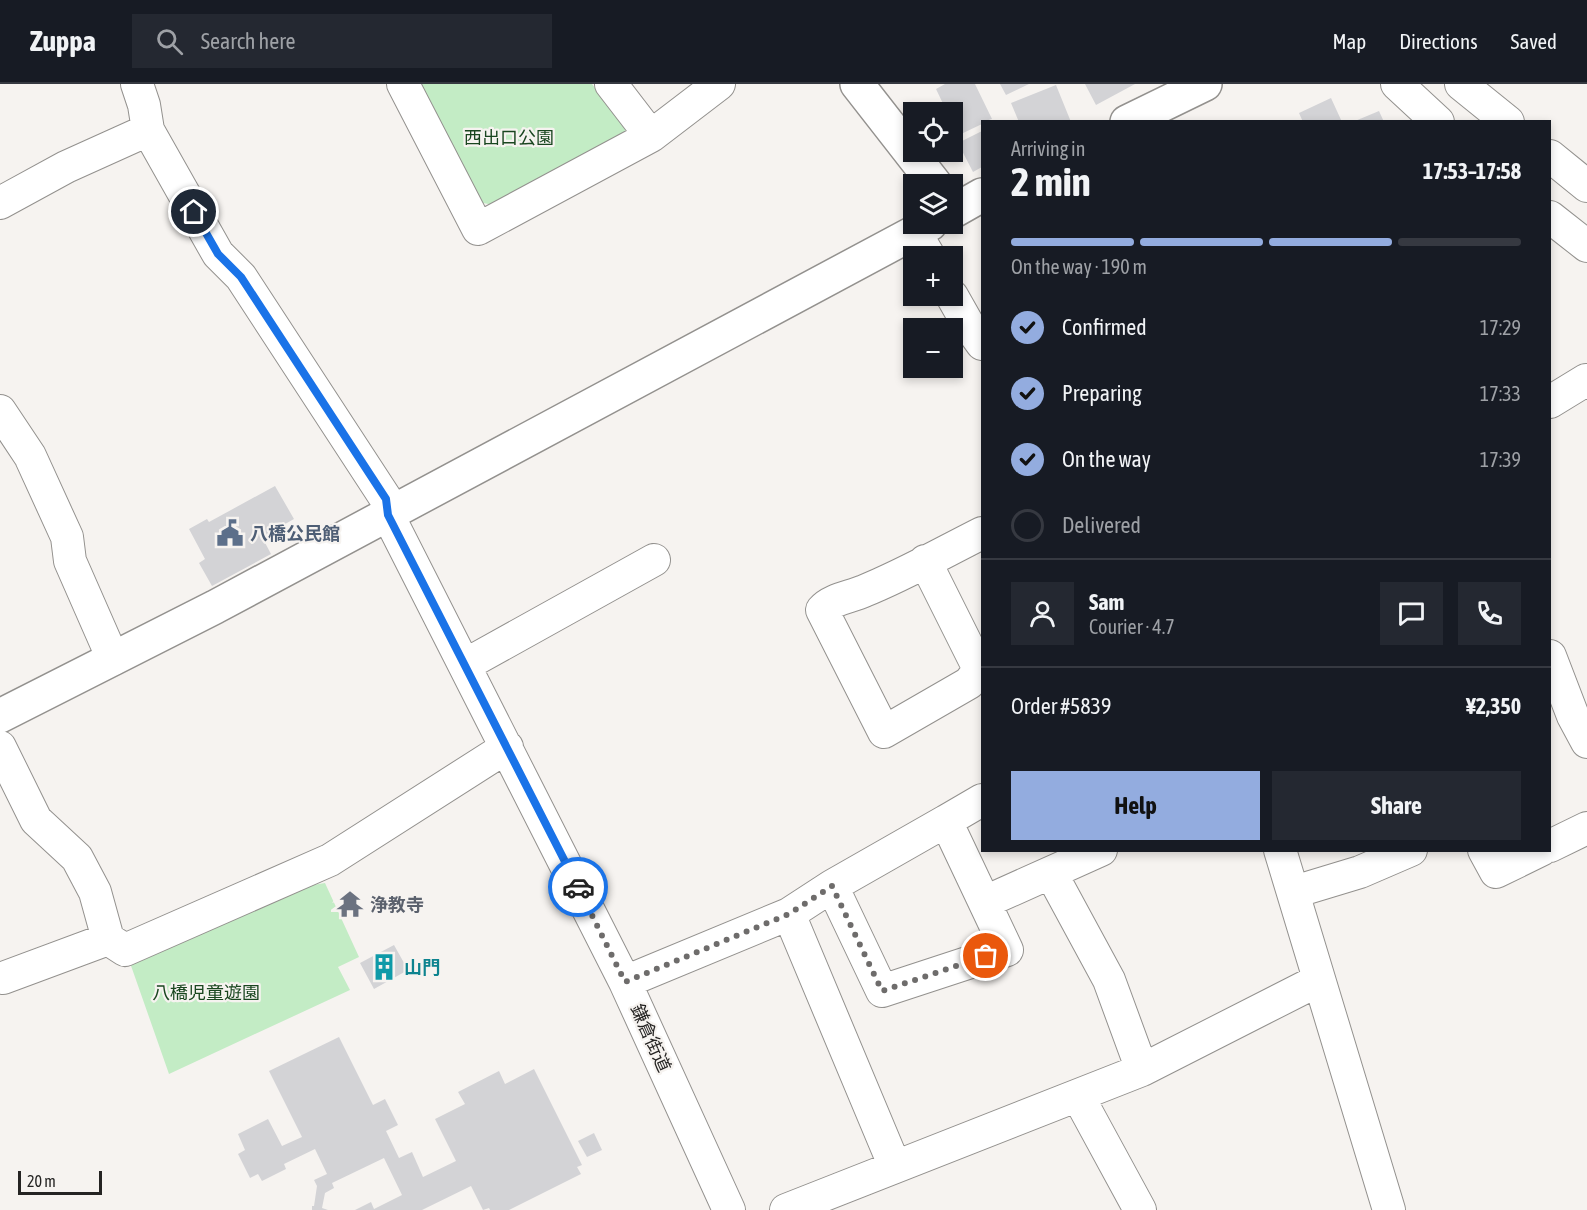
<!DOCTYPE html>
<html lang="en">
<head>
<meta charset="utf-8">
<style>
  :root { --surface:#171b24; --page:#242831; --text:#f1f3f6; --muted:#9ea1a6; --line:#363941; --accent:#93acdf }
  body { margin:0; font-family:"Asap Condensed","Noto Sans JP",sans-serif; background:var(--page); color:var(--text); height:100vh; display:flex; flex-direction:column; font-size:22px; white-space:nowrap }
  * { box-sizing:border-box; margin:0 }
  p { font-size:20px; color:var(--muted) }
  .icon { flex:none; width:33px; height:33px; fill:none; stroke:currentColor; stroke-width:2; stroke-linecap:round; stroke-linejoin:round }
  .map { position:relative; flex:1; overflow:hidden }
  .panel { position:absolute; left:981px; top:36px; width:570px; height:732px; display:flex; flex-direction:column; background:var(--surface); border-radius:0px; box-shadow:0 3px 9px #0003 }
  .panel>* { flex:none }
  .fabs { position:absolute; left:903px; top:18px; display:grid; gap:12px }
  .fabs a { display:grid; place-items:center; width:60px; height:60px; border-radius:0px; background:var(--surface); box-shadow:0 3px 9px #0003; font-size:30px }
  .scale { position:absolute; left:18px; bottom:15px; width:84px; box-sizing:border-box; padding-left:6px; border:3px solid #252423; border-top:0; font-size:16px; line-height:21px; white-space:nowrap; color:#252423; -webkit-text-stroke:4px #f6f3f0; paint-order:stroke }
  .pin { position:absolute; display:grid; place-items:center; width:51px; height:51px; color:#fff; margin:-26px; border:3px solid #fff; border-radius:50%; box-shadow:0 2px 6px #0007 }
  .courier { position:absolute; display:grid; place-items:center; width:60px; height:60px; margin:-30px; border:4px solid #1a73e8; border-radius:50%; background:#fff; color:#222; box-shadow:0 2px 8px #0007 }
  .summary em { font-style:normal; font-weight:700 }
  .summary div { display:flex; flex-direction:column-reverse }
  .summary { display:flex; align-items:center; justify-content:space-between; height:102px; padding:0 30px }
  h1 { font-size:39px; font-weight:700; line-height:45px }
  .bar { display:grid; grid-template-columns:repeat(4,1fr); gap:9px 6px; align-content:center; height:72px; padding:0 30px }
  .bar i { height:8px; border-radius:4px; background:var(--line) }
  .bar .selected { background:var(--accent) }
  .bar p { grid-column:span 4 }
  .line { display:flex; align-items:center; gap:15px; padding:0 30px; border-top:2px solid var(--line) }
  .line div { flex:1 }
  .round { display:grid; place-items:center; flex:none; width:63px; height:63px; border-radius:0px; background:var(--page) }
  ol { padding:0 30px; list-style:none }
  li { display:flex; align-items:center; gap:18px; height:66px }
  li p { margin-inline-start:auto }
  li .icon { padding:6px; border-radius:50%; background:var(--accent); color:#111; stroke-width:4 }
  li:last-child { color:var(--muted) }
  li i { width:33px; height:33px; border:3px solid var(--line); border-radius:50% }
  .action { display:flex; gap:12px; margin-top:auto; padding:12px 30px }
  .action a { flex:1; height:69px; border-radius:0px; background:var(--accent); color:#111; font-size:24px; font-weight:700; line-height:69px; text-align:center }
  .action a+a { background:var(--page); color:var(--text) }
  header { display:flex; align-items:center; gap:36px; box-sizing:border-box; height:84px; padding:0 30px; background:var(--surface); border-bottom:2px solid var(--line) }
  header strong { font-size:28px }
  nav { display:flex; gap:33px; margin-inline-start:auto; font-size:21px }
  .search { width:420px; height:54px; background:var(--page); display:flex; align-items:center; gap:15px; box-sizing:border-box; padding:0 21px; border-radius:0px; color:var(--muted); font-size:22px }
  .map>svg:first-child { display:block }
  .green { fill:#c3ecc5 }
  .building { fill:#d3d3d6 }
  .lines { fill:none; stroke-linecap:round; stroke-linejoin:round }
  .street-casing { stroke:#93918e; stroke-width:34 }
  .secondary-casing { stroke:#93918e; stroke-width:36 }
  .street { stroke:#fff; stroke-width:32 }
  .secondary { stroke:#fff; stroke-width:33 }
  .done { stroke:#6e6c6b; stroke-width:6; stroke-dasharray:0 10.8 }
  .route { stroke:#1a73e8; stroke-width:8 }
  .labels { text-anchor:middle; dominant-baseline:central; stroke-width:4.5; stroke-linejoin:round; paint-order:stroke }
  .park-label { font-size:18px; fill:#19461f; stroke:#f6f3f0 }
  .service-label { font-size:18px; font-weight:bold; fill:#4e5e75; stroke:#f6f3f0; text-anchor:start }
  .worship-label { font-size:18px; font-weight:bold; fill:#5b616d; stroke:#f6f3f0; text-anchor:start }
  .culture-label { font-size:18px; font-weight:bold; fill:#0d838f; stroke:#f6f3f0; text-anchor:start }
  .street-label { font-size:18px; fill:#252423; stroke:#f6f3f0 }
</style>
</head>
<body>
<header>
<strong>Zuppa</strong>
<div class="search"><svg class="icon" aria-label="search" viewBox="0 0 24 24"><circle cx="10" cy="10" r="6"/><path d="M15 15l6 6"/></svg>Search here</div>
<nav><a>Map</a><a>Directions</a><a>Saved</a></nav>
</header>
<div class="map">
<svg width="1587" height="1126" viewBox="0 0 1587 1126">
  <rect width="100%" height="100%" fill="#f6f3f0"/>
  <path class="green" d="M 419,0 L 592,0 L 626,44 L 624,54 L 494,121 L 483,119 Z
    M 325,799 L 359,873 L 338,883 L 350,906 L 169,990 L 129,876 L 301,803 Z"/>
  <path class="building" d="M 945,0 L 975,0 L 992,35 L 982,38 L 982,40 L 959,51 L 952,39 L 952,28 L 947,28 L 936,5 Z
    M 1000,0 L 1029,0 L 1006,11 Z
    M 1085,0 L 1135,0 L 1096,21 Z
    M 1056,1 L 1071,38 L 1019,38 L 1011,19 Z
    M 1331,14 L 1342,38 L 1303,38 L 1299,29 Z
    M 1379,27 L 1384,38 L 1355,38 L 1355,37 Z
    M 982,47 L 982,83 L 973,88 L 958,59 Z
    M 275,402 L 294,435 L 262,453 L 271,470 L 212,502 L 199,479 L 205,475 L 189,445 L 207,435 L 209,438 Z
    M 394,861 L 408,886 L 374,905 L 360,879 Z
    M 339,953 L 373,1021 L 385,1015 L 398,1041 L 386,1047 L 399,1074 L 412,1068 L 423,1093 L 456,1077 L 435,1035 L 465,1020 L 458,1008 L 499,987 L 505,1000 L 534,985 L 582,1081 L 577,1083 L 581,1090 L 509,1126 L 490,1126 L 489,1124 L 483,1126 L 471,1102 L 422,1126 L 355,1126 L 371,1118 L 374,1125 L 402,1111 L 384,1074 L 332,1099 L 334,1104 L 325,1109 L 322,1124 L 328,1126 L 312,1126 L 312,1122 L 314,1122 L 317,1102 L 314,1096 L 327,1090 L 315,1065 L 284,1080 L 286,1085 L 262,1097 L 258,1090 L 250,1094 L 238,1070 L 245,1066 L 238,1050 L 268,1035 L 282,1062 L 302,1053 L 269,987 Z
    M 594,1049 L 602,1066 L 587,1073 L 578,1057 Z"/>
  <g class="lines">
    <defs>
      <path id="street" d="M 137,0 L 144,21 L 148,46 L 218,170 L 241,193 L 386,415 L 388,431 L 625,898 L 729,1126
        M 403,0 L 478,145 L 651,52
        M 611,0 L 651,52 L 719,0
        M 1397,0 L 1438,38
        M 1461,0 L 1508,38
        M 1550,72 L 1587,102
        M 0,119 L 66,83 L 148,46
        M 1550,133 L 1587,162
        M 915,148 L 929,172
        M 952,212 L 969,242 L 982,260
        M 1550,318 L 1586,296 L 1587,299
        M 0,327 L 30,372 L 67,453 L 70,477 L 113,575
        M 925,477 L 978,583 L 976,590 L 969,599 L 884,648 L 822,526 C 831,515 851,513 864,507 C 904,491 944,468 982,449
        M 1550,572 L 1573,632 L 1587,658
        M 465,581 L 654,476
        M 0,663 L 36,736 L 77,774 L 95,808 L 108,855
        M 946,737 L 1007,866 L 882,907 L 832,802 Z
        M 946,737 L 982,716
        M 1550,762 L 1587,744
        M 1280,766 L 1389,1126
        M 1484,766 L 1496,788 L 1541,766
        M 1051,789 L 1109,896 L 1142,986
        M 1294,808 L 1360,788 L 1411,766
        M 985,818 L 1101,766
        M 789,830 L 895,1083
        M 3,894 L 108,855 L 125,866 L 330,776 L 507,663
        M 625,898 L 789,830 L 832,802
        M 1078,1012 L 1140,1126
        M 786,1126 L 1142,986 L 1319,896"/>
      <path id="secondary" d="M 857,0 L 935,100
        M 1127,38 L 1205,0
        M 952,128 L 982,111
        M 0,632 L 215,523 L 930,140"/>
    </defs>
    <use href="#street" class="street-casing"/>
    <use href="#secondary" class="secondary-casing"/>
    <use href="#street" class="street"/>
    <use href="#secondary" class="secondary"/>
  </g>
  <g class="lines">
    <path class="done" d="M 578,803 L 625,898 L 789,830 L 832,802 L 882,907 L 986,872"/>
    <path class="route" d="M 194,128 L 218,170 L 241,193 L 386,415 L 388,431 L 578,803"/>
  </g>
  <defs>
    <symbol id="civic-bare" viewBox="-9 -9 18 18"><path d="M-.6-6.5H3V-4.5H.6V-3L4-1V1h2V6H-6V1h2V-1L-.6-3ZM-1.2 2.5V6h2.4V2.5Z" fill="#5c6f8a" stroke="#f6f3f0" stroke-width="2.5" paint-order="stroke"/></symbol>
    <symbol id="temple-bare" viewBox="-9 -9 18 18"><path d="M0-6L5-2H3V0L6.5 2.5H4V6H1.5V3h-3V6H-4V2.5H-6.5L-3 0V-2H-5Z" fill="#6b7280" stroke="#f6f3f0" stroke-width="2.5" paint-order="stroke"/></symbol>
    <symbol id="building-bare" viewBox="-9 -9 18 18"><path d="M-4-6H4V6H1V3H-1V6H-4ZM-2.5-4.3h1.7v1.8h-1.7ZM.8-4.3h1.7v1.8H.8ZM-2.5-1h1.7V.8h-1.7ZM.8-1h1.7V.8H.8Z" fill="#0f9aa8" stroke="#f6f3f0" stroke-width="2.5" paint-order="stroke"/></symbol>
  </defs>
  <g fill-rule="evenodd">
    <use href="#civic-bare" x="211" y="430" width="38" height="38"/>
    <use href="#temple-bare" x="331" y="801" width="38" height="38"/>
    <use href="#building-bare" x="365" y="864" width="38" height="38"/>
  </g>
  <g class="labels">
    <g class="park-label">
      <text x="509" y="53">西出口公園</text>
      <text x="206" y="908">八橋児童遊園</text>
    </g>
    <g class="service-label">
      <text x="250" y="449">八橋公民館</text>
    </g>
    <g class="worship-label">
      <text x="370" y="820">浄教寺</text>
    </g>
    <g class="culture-label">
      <text x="404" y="883">山門</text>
    </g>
    <g class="street-label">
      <text transform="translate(651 954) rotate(66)">鎌倉街道</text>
    </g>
  </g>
</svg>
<div class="fabs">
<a><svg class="icon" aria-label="locate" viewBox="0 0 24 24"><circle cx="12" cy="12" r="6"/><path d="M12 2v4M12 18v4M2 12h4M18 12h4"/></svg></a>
<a><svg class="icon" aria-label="layers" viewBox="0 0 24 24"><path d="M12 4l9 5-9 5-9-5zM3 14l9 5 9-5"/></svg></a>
<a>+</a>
<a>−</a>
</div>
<div class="scale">20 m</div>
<div class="pin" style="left:986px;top:872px;background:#ea580c"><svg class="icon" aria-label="bag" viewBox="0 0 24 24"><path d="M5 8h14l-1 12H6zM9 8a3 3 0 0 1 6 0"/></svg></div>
<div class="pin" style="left:194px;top:128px;background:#1f2937"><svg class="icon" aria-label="home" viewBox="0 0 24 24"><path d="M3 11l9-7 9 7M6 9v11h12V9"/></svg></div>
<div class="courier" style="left:578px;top:803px"><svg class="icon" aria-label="car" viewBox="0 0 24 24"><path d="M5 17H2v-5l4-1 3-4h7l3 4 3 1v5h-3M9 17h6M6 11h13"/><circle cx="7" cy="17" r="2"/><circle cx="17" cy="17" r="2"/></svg></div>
<section class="panel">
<div class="summary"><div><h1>2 min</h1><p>Arriving in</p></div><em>17:53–17:58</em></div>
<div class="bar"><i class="selected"></i><i class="selected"></i><i class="selected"></i><i></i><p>On the way · 190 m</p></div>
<ol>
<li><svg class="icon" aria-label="check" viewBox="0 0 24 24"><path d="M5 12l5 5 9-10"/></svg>Confirmed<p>17:29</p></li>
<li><svg class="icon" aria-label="check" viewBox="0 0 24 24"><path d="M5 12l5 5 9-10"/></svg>Preparing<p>17:33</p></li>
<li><svg class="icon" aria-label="check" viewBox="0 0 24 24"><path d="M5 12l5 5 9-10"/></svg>On the way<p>17:39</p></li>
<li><i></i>Delivered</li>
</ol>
<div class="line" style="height:108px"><a class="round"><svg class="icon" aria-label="person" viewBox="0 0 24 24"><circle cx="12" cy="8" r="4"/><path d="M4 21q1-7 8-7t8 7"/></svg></a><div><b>Sam</b><p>Courier · 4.7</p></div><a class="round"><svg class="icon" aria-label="chat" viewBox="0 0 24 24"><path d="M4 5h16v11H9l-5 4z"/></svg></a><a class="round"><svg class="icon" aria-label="phone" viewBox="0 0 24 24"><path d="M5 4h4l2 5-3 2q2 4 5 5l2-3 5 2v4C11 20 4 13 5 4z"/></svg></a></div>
<div class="line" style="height:78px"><div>Order #5839</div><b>¥2,350</b></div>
<div class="action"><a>Help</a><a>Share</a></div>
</section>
</div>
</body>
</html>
